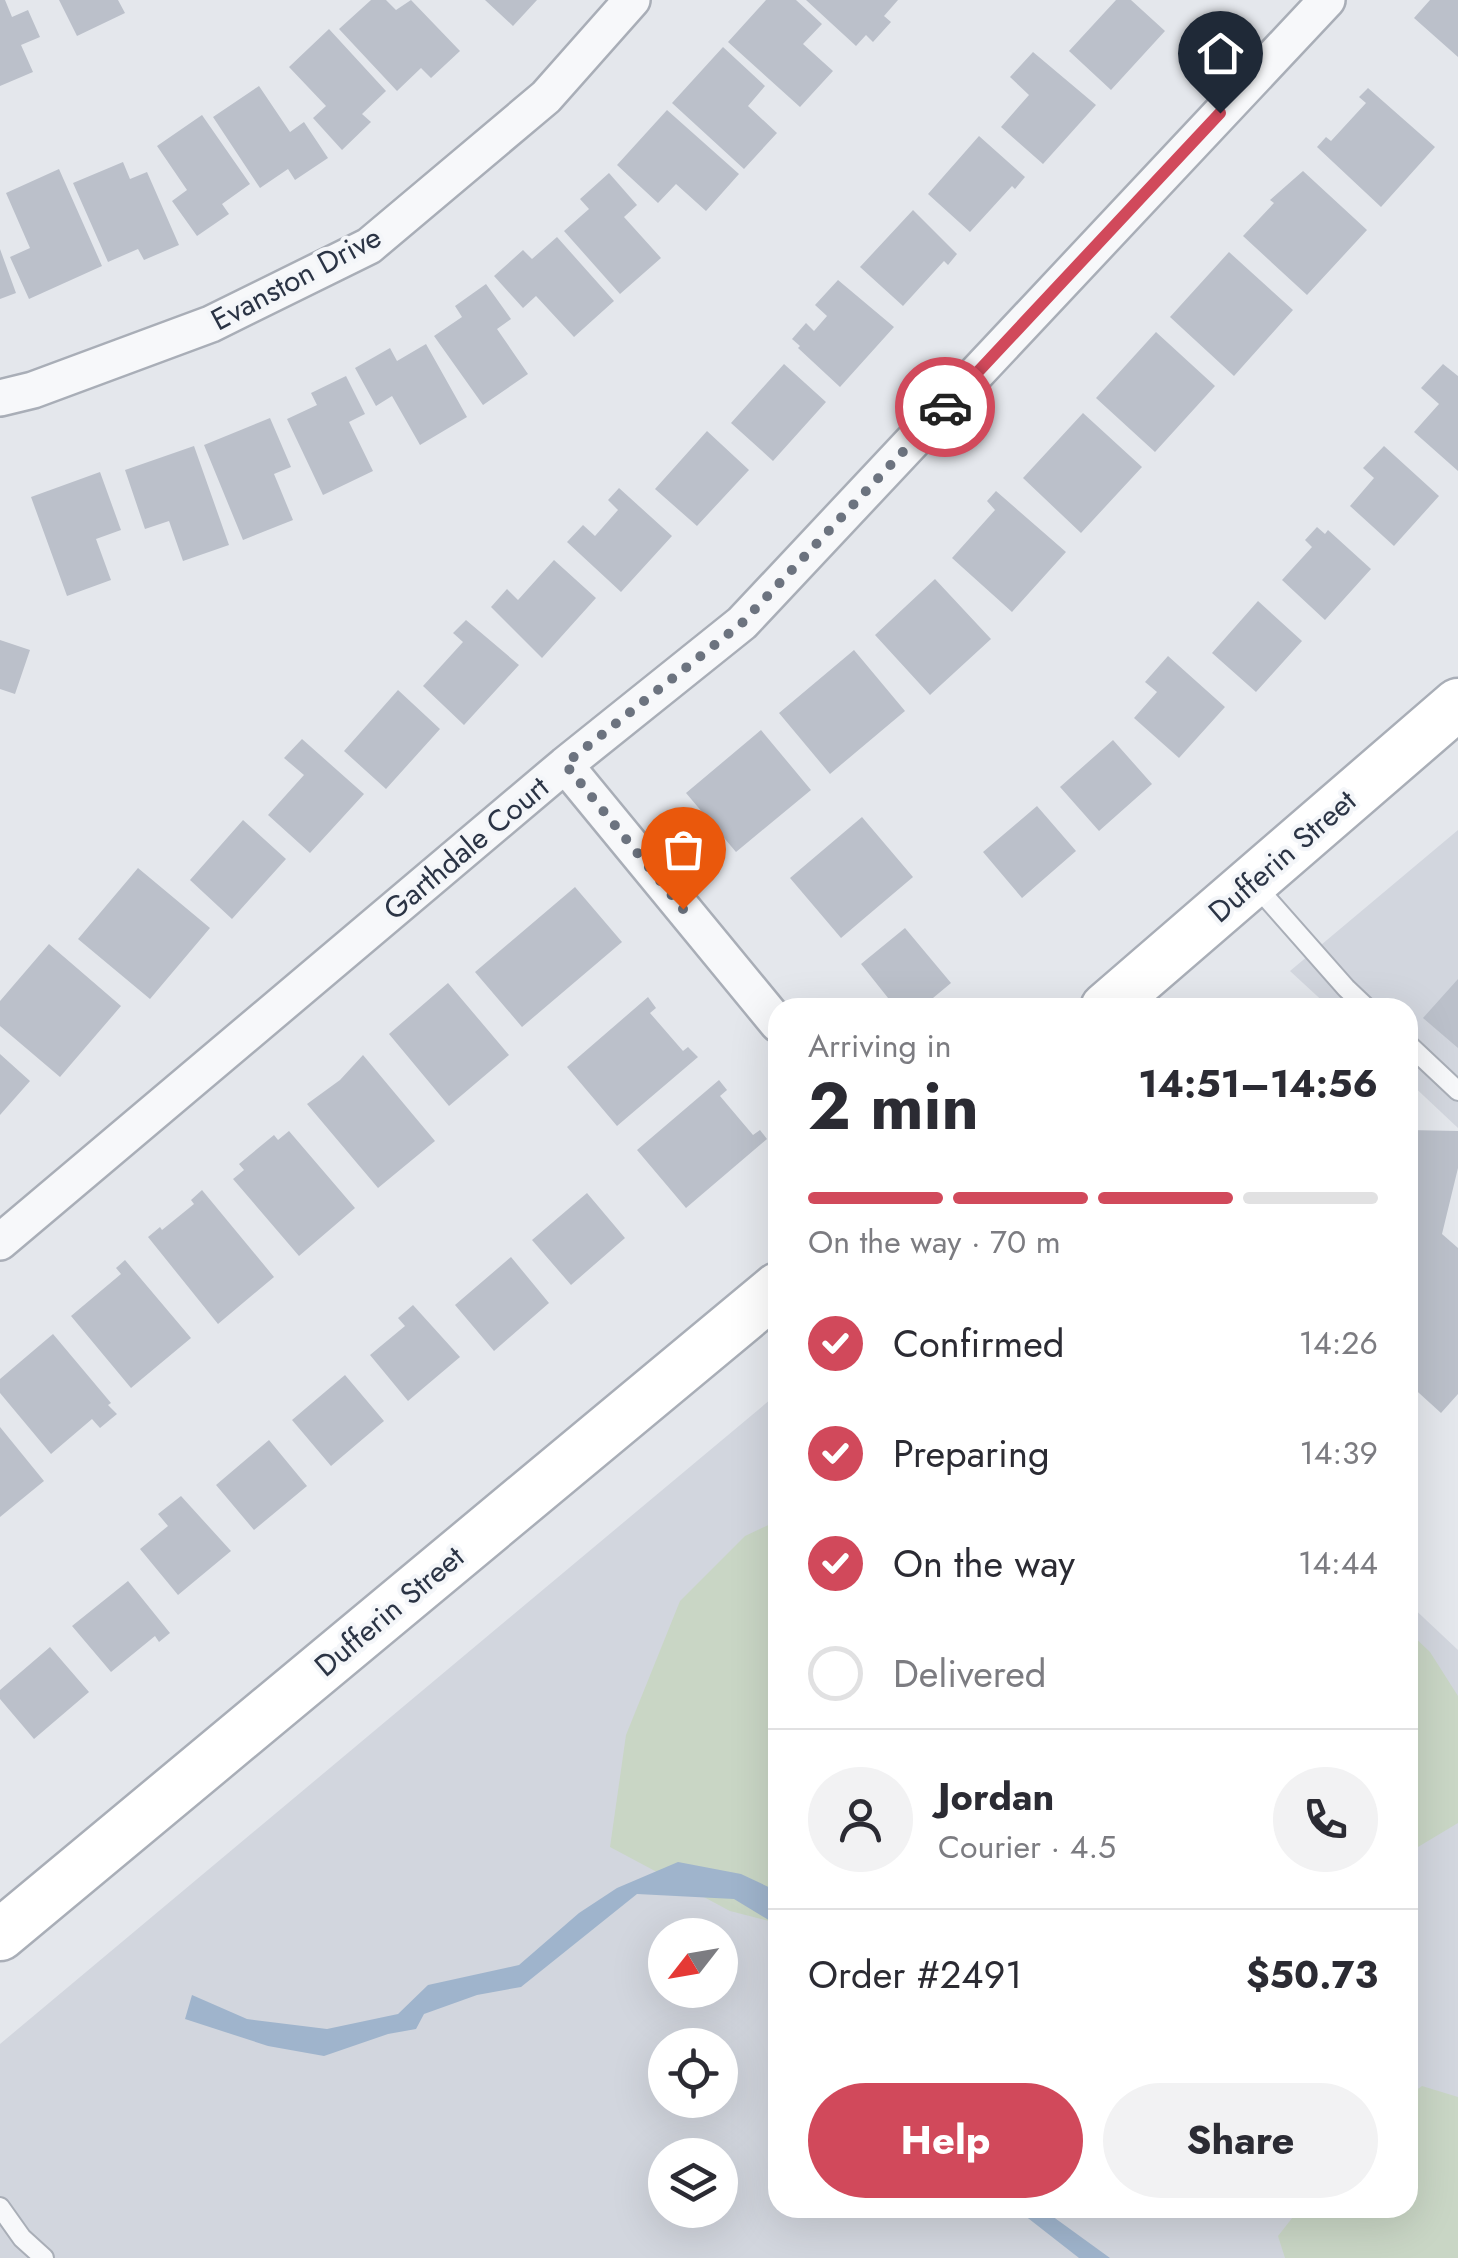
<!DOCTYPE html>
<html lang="en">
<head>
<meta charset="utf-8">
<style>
  :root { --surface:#fff; --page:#f2f2f3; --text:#2b2b33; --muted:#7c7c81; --line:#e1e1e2; --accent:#d1495b }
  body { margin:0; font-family:Jost,sans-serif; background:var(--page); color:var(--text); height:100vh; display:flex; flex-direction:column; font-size:38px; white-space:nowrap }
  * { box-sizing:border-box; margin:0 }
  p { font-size:32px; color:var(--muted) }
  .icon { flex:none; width:55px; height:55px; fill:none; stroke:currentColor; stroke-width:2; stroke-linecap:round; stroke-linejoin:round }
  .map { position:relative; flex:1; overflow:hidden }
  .drawer { position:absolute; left:768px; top:998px; width:650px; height:1220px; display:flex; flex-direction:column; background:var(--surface); border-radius:30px; box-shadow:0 10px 40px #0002 }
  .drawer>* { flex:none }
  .needle { width:65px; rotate:239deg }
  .tools { position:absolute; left:648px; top:1918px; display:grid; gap:20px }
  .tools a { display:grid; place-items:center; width:90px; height:90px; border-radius:50%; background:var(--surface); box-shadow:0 10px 40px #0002; font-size:50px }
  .pin { position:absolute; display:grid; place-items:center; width:85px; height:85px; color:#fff; margin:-102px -42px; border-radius:50% 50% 50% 0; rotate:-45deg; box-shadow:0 0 10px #0007 }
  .pin .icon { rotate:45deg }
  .courier { position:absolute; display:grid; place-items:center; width:100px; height:100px; margin:-50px; border:8px solid #d1495b; border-radius:50%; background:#fff; color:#222; box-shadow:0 2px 12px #0007 }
  .headline em { font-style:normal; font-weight:700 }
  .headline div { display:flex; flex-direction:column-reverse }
  .headline { display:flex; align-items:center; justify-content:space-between; height:170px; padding:0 40px }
  h1 { font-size:65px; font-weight:700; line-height:75px }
  .bar { display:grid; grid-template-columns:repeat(4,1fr); gap:15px 10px; align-content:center; height:120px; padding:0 40px }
  .bar i { height:12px; border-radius:8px; background:var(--line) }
  .bar .selected { background:var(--accent) }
  .bar p { grid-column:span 4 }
  .line { display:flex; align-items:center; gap:25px; padding:0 40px; border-top:2px solid var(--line) }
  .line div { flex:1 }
  .round { display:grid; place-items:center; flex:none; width:105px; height:105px; border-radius:52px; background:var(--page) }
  ol { padding:0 40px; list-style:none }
  li { display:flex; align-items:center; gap:30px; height:110px }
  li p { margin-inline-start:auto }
  li .icon { padding:10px; border-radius:50%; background:var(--accent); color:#fff; stroke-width:4 }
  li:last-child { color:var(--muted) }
  li i { width:55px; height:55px; border:5px solid var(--line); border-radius:50% }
  .cta { display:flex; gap:20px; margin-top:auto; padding:20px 40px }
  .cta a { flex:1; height:115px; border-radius:60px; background:var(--accent); color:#fff; font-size:40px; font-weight:700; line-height:115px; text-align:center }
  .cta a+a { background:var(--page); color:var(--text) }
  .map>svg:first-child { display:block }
  .built { fill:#d2d6de; fill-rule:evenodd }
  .green { fill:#c9d6c5 }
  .water { fill:#9fb4cc }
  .building { fill:#bbc0ca }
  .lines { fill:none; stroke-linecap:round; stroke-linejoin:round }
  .service-casing { stroke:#a9aeb7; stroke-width:22 }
  .minor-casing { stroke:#a9aeb7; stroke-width:40 }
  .secondary-casing { stroke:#a9aeb7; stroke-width:55 }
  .service { stroke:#f7f8fa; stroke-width:18 }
  .minor { stroke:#f7f8fa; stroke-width:35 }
  .secondary { stroke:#fff; stroke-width:50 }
  .done { stroke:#6c737f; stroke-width:10; stroke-dasharray:0 18 }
  .route { stroke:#d1495b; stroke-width:12 }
  .labels { text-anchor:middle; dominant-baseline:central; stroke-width:8; stroke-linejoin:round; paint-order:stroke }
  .street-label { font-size:30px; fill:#2b3445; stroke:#f4f6f9 }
</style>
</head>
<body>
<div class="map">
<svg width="1458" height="2258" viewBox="0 0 1458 2258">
  <rect width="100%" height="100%" fill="#e4e7ec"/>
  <path class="built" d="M 1458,830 L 1458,1128 L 1408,1081 L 1408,1008 L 1329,1007 L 1290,971 Z
    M 777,1394 L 778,2208 L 1408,2208 L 1408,1603 L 1458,1650 L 1458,2258 L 0,2258 L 0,2044 ZM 665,1935 L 720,1935 L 720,1990 L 665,1990 ZM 665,2045 L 720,2045 L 720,2100 L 665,2100 ZM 665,2155 L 720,2155 L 720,2210 L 665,2210 Z"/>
  <path class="green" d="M 777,1521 L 777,1923 L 730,1911 L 610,1847 L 626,1735 L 680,1601 L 745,1536 Z
    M 1408,1631 L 1430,1652 L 1458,1696 L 1458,1823 L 1408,1853 Z
    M 1422,2086 L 1458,2097 L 1458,2258 L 1285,2258 L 1278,2236 L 1300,2208 L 1408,2208 L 1408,2096 Z"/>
  <path class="water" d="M 678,1862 L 741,1874 L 777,1891 L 777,1925 L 734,1899 L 637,1894 L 521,1987 L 477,1995 L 424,2014 L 416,2029 L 388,2034 L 324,2056 L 268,2046 L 185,2019 L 192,1995 L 247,2019 L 327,2029 L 398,2014 L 428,1985 L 519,1965 L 579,1913 L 617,1888 Z
    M 1015,2208 L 1041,2208 L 1110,2258 L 1079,2258 Z"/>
  <path class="building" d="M 0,0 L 5,0 L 12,17 L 28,10 L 40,37 L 21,45 L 33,72 L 0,86 Z
    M 59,0 L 118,0 L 125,13 L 77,36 Z
    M 371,0 L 386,0 L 396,10 L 411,0 L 460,51 L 431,78 L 421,68 L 397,91 L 339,29 Z
    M 485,0 L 537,0 L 513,26 Z
    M 766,0 L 796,0 L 822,24 L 803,44 L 833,71 L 800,107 L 728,42 Z
    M 806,0 L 898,0 L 884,16 L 891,22 L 873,42 L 866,35 L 856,46 Z
    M 1116,0 L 1131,0 L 1165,31 L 1111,90 L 1069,51 Z
    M 1430,0 L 1458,0 L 1458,57 L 1414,18 Z
    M 329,29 L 386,91 L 362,114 L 371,122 L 342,150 L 313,118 L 326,106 L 289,67 Z
    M 723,47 L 765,86 L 748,106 L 777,133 L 744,169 L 672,103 Z
    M 1033,52 L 1096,105 L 1043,164 L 1001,127 L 1029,95 L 1010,77 Z
    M 259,86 L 290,132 L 304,122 L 328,158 L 295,180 L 288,169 L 260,188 L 213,117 Z
    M 1368,88 L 1435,147 L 1381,207 L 1317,147 L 1326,137 L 1331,141 L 1366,103 L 1359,97 Z
    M 667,110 L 739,174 L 706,211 L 676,184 L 658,203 L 617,165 Z
    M 202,115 L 250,184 L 222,204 L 229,214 L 197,236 L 172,201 L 187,190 L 157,146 Z
    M 979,136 L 1025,177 L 1015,189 L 1012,186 L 970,232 L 928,194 Z
    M 123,162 L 130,179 L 147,172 L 179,245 L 144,260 L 138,249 L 108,262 L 73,183 Z
    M 59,169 L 102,266 L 29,299 L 10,257 L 30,248 L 6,193 Z
    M 1303,171 L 1367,230 L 1307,295 L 1243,236 L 1274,203 L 1270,200 Z
    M 609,173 L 637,205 L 624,217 L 661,258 L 620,294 L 564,231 L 589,209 L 580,199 Z
    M 913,210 L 957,254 L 948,265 L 944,261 L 903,306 L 860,267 Z
    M 557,237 L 614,301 L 574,337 L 536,296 L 523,308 L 494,276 L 523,250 L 532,259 Z
    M 0,249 L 16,293 L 0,299 Z
    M 1229,252 L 1293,310 L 1234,376 L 1170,317 Z
    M 838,280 L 894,327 L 840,387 L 798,348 L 800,346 L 792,339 L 806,323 L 814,331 L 827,316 L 815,305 Z
    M 486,284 L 511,319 L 497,329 L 528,374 L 483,405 L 434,336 L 462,317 L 455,306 Z
    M 1156,332 L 1215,386 L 1155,452 L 1096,398 Z
    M 426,344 L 467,417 L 420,445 L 392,396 L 376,406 L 355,368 L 390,348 L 397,361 Z
    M 784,364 L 826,402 L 773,461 L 731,423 Z
    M 1443,364 L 1458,376 L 1458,471 L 1414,432 L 1439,404 L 1421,388 Z
    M 346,376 L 365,414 L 349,422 L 373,471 L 323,495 L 287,419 L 317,405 L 311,393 Z
    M 1083,413 L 1142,467 L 1081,533 L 1023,478 Z
    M 270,418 L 291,467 L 274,474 L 293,520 L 243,540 L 204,445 Z
    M 707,431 L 749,470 L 697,526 L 655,489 Z
    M 194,446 L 229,545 L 183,561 L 169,521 L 145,529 L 125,470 Z
    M 1384,446 L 1439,496 L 1394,546 L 1350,506 L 1374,478 L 1363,468 Z
    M 100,472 L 121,530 L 96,539 L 111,580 L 67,596 L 31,497 Z
    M 619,488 L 672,536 L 621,592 L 567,542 L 583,525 L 595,536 L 618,510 L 608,500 Z
    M 996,491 L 1066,552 L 1012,612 L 952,558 L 995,510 L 987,501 Z
    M 1317,527 L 1325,534 L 1328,530 L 1371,569 L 1325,620 L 1282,580 L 1312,547 L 1305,540 Z
    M 554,560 L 596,598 L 542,658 L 491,607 L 507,589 L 518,600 Z
    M 935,579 L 991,639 L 930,695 L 875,635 Z
    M 1258,601 L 1302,641 L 1256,692 L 1212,653 Z
    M 466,620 L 519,665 L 464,725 L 423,686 L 463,642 L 453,633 Z
    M 0,640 L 30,650 L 15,694 L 0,689 Z
    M 854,650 L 905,711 L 830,774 L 779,713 Z
    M 1168,656 L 1225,707 L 1179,758 L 1134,718 L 1157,692 L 1145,682 Z
    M 398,690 L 440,729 L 386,789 L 344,751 Z
    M 761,730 L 811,790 L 736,852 L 686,793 Z
    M 302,739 L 364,794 L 310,853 L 268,815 L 304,775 L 284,758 Z
    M 1113,740 L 1152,784 L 1099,831 L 1060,787 Z
    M 1037,806 L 1076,851 L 1022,898 L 983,852 Z
    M 862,817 L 913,877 L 841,938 L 790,878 Z
    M 243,820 L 286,859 L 232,919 L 190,880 Z
    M 138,868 L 210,928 L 150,999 L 78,939 Z
    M 575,887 L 622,942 L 522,1027 L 475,972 Z
    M 905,928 L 951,983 L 921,1008 L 896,1008 L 861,964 Z
    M 49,944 L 121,1006 L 60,1077 L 0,1026 L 0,1001 Z
    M 1458,979 L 1458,1048 L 1423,1018 Z
    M 448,983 L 509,1055 L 449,1106 L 389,1034 Z
    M 648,997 L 656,1008 L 650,1013 L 683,1051 L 688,1047 L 698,1057 L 617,1126 L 567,1067 Z
    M 0,1054 L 30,1081 L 0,1115 Z
    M 363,1055 L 435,1141 L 378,1188 L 307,1104 L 340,1080 Z
    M 719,1080 L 727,1090 L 720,1096 L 753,1135 L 760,1130 L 767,1139 L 686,1208 L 637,1150 Z
    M 1408,1130 L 1458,1131 L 1458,1168 L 1442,1234 L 1458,1248 L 1458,1394 L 1441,1413 L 1408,1383 Z
    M 289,1131 L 355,1208 L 299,1256 L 233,1179 L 244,1170 L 239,1164 L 274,1135 L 278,1140 Z
    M 202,1190 L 274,1277 L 218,1324 L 148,1237 L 160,1227 L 162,1230 L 194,1204 L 191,1200 Z
    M 587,1193 L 625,1238 L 571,1285 L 532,1240 Z
    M 511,1257 L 549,1303 L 494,1351 L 455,1305 Z
    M 125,1260 L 191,1338 L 131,1388 L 71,1316 L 121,1274 L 116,1268 Z
    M 413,1305 L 460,1357 L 408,1401 L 370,1355 L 405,1326 L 398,1318 Z
    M 53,1334 L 111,1403 L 108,1405 L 117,1414 L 100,1428 L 92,1419 L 51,1454 L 0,1393 L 0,1379 Z
    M 345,1375 L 384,1421 L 331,1466 L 292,1420 Z
    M 0,1427 L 44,1481 L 0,1517 Z
    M 269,1440 L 307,1486 L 254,1530 L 216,1485 Z
    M 181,1496 L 231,1551 L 178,1595 L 140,1549 L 168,1526 L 158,1514 Z
    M 128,1581 L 170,1633 L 159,1642 L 155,1636 L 111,1672 L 72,1626 Z
    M 50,1647 L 89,1692 L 34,1739 L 0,1699 L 0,1690 Z"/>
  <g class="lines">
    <defs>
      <path id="service" d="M 1256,886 L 1346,988 L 1367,1008
        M 1408,1044 L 1458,1091
        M 0,2207 L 22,2238 L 44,2258"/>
      <path id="minor" d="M 0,398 L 33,390 L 211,324 L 369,246 L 546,97 L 632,0
        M 565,765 L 778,1024
        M 0,1242 L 565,765 L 742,623 L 1327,0"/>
      <path id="secondary" d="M 1106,1008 L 1458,704
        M 0,1935 L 778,1288"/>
    </defs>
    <use href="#service" class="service-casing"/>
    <use href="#minor" class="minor-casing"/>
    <use href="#secondary" class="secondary-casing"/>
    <use href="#service" class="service"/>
    <use href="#minor" class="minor"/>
    <use href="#secondary" class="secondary"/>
  </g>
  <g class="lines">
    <path class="done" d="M 683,909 L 565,764 L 742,623 L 945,407"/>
    <path class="route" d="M 945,407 L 1220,113"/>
  </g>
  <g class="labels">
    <g class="street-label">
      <text transform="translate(296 278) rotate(-28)">Evanston Drive</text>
      <text transform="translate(466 848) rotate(-40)">Garthdale Court</text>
      <text transform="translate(1282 856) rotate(-41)">Dufferin Street</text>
      <text transform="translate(389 1611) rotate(-40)">Dufferin Street</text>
    </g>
  </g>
</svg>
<div class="tools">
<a><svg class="needle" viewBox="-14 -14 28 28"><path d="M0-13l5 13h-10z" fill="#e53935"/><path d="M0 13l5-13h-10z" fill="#7c7c81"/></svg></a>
<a><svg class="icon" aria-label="locate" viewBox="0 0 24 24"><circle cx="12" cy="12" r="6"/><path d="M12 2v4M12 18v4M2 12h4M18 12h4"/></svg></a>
<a><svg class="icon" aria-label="layers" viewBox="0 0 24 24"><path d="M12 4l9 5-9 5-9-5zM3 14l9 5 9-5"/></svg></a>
</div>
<div class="pin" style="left:683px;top:909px;background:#ea580c"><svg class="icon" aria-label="bag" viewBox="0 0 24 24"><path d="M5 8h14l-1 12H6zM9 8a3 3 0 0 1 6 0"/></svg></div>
<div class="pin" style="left:1220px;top:113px;background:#1f2937"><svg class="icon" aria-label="home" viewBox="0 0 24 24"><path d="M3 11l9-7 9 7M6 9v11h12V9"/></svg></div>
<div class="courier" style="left:945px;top:407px"><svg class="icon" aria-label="car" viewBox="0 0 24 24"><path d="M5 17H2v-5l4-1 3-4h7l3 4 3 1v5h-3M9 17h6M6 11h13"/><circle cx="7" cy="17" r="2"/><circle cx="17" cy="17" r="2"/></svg></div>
<section class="drawer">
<div class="headline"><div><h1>2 min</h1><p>Arriving in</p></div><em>14:51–14:56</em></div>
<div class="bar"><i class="selected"></i><i class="selected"></i><i class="selected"></i><i></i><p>On the way · 70 m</p></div>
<ol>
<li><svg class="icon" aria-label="check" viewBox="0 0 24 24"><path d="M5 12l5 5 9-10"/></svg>Confirmed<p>14:26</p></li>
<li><svg class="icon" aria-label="check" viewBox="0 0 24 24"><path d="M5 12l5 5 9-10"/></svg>Preparing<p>14:39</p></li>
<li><svg class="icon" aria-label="check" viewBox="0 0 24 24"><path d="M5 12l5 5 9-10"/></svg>On the way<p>14:44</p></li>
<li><i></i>Delivered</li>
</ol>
<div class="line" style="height:180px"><a class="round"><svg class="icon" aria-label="person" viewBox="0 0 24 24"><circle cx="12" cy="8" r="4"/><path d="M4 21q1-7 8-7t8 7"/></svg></a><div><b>Jordan</b><p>Courier · 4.5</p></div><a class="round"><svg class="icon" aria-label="phone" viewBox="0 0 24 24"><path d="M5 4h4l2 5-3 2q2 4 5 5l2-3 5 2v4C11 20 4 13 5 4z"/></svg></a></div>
<div class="line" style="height:130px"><div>Order #2491</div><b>$50.73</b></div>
<div class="cta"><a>Help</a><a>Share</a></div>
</section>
</div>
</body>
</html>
